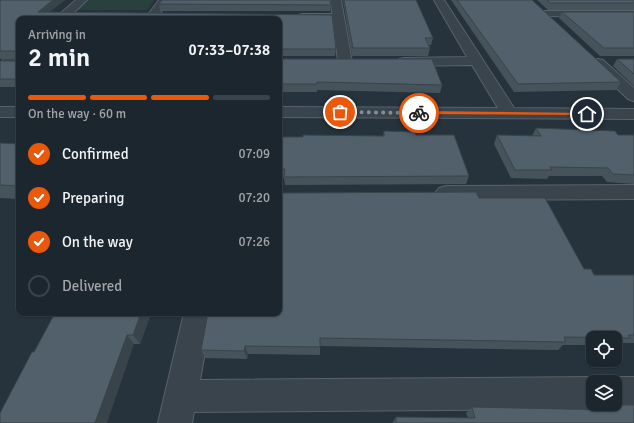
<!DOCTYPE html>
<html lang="en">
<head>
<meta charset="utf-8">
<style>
  :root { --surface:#1c262e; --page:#252e36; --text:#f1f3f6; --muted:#a0a5aa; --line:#3a434a; --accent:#ea580c }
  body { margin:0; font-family:Signika,sans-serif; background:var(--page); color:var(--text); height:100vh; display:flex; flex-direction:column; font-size:15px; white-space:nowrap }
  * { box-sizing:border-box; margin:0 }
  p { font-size:13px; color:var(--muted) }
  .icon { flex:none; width:22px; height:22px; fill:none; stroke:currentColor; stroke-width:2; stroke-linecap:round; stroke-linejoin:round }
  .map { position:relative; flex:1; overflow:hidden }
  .sheet { position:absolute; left:16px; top:16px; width:266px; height:300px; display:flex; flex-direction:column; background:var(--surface); border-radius:8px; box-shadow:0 1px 3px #0004,0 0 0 1px var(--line) }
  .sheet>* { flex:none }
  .fabs { position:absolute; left:586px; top:331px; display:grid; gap:8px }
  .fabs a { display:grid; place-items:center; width:36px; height:36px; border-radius:8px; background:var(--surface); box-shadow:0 1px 3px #0004,0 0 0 1px var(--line); font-size:20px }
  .pin { position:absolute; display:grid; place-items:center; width:34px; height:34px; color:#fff; margin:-17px; border:2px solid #fff; border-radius:50%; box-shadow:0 1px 4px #0007 }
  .courier { position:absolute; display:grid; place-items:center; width:40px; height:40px; margin:-20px; border:3px solid #ea580c; border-radius:50%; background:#fff; color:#222; box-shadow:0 1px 5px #0007 }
  .head em { font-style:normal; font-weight:600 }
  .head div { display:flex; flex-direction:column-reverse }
  .head { display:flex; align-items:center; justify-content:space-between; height:68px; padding:0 12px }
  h1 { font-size:26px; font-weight:600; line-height:30px }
  .bar { display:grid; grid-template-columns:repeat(4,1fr); gap:6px 4px; align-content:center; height:48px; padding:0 12px }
  .bar i { height:5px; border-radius:3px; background:var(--line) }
  .bar .selected { background:var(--accent) }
  .bar p { grid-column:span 4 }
  ol { padding:0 12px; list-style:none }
  li { display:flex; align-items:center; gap:12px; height:44px }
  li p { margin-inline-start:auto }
  li .icon { padding:4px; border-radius:50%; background:var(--accent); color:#fff; stroke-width:4 }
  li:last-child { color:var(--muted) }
  li i { width:22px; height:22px; border:2px solid var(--line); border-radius:50% }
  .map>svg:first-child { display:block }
  .green { fill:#29403f }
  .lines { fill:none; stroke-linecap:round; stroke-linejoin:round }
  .minor-casing { stroke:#58626b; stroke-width:2 }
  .minor { fill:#3a444d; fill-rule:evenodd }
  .wall { fill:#46535b }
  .shaded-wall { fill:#39434a }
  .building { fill:#51606a; stroke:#39434a }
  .route { fill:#ea580c }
  .done { stroke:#848e97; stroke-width:4; stroke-dasharray:0 7.2 }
</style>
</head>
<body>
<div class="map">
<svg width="634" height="423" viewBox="0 0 634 423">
  <rect width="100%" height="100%" fill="#26333d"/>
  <path class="green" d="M 86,0 L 154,0 L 147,10 L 75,10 Z"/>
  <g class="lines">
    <defs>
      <path id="minor" d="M 76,0 L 87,0 L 67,19 L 54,19 Z
        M 159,0 L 169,0 L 157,18 L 149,18 L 147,16 Z
        M 331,0 L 341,0 L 352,62 L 350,65 L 345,66 L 340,65 L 338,62 L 333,20 L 302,20 L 298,19 L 296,17 L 298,15 L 302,14 L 332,14 Z
        M 434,0 L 444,0 L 514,108 L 634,109 L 634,119 L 279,117 L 279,107 L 498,108 L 472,65 L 404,66 L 399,65 L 397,62 L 399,59 L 404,58 L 467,57 Z
        M 544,11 L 634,11 L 634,17 L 540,16 L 538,14 L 540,12 Z
        M 19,50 L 19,61 C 13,66 10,69 2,67 L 0,64 C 4,58 12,52 19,50 Z
        M 598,59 L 603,60 L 634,88 L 634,101 L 628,99 L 593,66 L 591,63 L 593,60 Z
        M 0,107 L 19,107 L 19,117 L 0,117 Z
        M 634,185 L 634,199 L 446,200 L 439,198 L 435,193 L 439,188 L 446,186 Z
        M 184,313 L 212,313 L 200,380 L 593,377 L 604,382 L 615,377 L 634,377 L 634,409 L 615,409 L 604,404 L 593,409 L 194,412 L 192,423 L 158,423 ZM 593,382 L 615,382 L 615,404 L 593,404 Z"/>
    </defs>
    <use href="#minor" class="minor-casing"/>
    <use href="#minor" class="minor"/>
  </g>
  <path class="wall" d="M 0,0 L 65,0 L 49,12 L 332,15 L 336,49 L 335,56 L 279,56 L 279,19 L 19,19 L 19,87 L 0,87 L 0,61 L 16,61 L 16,59 L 0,59 Z
    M 343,0 L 416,0 L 433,38 L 431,45 L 429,45 L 430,48 L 428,56 L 352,56 Z
    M 451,0 L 532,0 L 621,82 L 616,90 L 514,92 Z
    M 537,0 L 634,0 L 634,10 L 548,10 Z
    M 159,4 L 331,5 L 330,11 L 160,11 Z
    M 562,12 L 634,12 L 634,56 L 600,56 L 559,18 Z
    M 279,59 L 442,85 L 440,93 L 317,90 L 317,92 L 279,92 Z
    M 617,59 L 634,59 L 634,86 L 613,66 Z
    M 536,128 L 618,135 L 634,135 L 634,184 L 607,182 L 602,176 L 549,176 L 547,179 L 511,178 L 494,144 L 497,135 L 532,136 Z
    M 384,131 L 416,135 L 469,176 L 466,184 L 285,185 L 284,178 L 279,178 L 279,137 L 383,136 Z
    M 0,143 L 19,144 L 19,199 L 0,198 Z
    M 479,198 L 584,269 L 594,275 L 634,275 L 634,343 L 623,343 L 619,346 L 615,346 L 615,338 L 593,338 L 593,345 L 563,345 L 558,350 L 320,346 L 320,355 L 248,354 L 247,359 L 205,358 L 201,350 Z
    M 151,313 L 140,344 L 134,344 L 34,352 Z
    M 609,405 L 634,423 L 393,423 L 393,422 L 396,417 L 468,418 L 466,413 L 472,407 L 600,410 Z"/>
  <path class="shaded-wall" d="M 53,0 L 65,0 L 41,19 L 38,12 Z
    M 141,313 L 151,313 L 140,344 L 133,335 Z
    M 127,335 L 134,344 L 107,423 L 95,423 Z
    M 245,346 L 248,354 L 247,359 L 244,351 Z"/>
  <path class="building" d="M 0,0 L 53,0 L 38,12 L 332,15 L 336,49 L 279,49 L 279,19 L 19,19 L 19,79 L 0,79 L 0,61 L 16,61 L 16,51 L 0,51 Z
    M 162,0 L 330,0 L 331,5 L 159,4 Z
    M 344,0 L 416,0 L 433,38 L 425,38 L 430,48 L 353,48 Z
    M 457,0 L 532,0 L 621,82 L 518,84 Z
    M 547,0 L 634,0 L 634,3 L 550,3 Z
    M 562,12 L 634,12 L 634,48 L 604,48 Z
    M 279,59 L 432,59 L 442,85 L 317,82 L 317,84 L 279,84 Z
    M 617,59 L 634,59 L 634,74 Z
    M 536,128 L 615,131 L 618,135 L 634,135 L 634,175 L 613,174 L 608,168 L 550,167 L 552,170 L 515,170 L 497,135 L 541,136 Z
    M 384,131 L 415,132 L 416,135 L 454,135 L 469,176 L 284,177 L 285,169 L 279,169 L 279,137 L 303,137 L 303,135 L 384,136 Z
    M 0,143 L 19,144 L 19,186 L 0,185 Z
    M 476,192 L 479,198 L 545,198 L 584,269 L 591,269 L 594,275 L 634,275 L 634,335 L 628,335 L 630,338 L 564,337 L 566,342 L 320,338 L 320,347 L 245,346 L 244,351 L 201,350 L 208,313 L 279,313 L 279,212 L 280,212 L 282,193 Z
    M 55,313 L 141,313 L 133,335 L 127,335 L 95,423 L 0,423 L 0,413 L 32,352 L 34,352 Z
    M 609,405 L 634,405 L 634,423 L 396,423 L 396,417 L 475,418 L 472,407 L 612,410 Z"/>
  <path class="route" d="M 419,111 L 587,113 L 590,114 L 587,115 L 417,114 Z"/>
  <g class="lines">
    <path class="done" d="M 340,112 L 419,113"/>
  </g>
</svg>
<div class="fabs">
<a><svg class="icon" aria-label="locate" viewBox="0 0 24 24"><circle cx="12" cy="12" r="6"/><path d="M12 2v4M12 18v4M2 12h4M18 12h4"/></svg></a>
<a><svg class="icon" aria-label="layers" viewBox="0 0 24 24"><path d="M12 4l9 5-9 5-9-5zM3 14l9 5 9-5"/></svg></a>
</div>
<div class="pin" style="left:340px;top:112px;background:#ea580c"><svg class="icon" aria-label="bag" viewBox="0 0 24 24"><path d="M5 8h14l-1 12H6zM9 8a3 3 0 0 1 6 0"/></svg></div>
<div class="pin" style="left:587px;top:114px;background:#1f2937"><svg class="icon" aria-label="home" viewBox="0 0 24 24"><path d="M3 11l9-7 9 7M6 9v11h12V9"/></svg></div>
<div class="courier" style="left:419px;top:113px"><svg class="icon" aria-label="bike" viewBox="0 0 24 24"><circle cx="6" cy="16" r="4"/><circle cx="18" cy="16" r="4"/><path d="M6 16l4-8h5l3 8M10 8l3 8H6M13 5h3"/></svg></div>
<section class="sheet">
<div class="head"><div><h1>2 min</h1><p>Arriving in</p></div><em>07:33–07:38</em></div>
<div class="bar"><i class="selected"></i><i class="selected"></i><i class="selected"></i><i></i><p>On the way · 60 m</p></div>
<ol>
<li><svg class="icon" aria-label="check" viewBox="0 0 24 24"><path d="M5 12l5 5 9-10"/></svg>Confirmed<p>07:09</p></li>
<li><svg class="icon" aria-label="check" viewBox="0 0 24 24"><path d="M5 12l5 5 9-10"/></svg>Preparing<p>07:20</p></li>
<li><svg class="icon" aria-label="check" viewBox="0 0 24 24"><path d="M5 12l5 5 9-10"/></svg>On the way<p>07:26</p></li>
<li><i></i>Delivered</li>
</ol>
</section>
</div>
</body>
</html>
